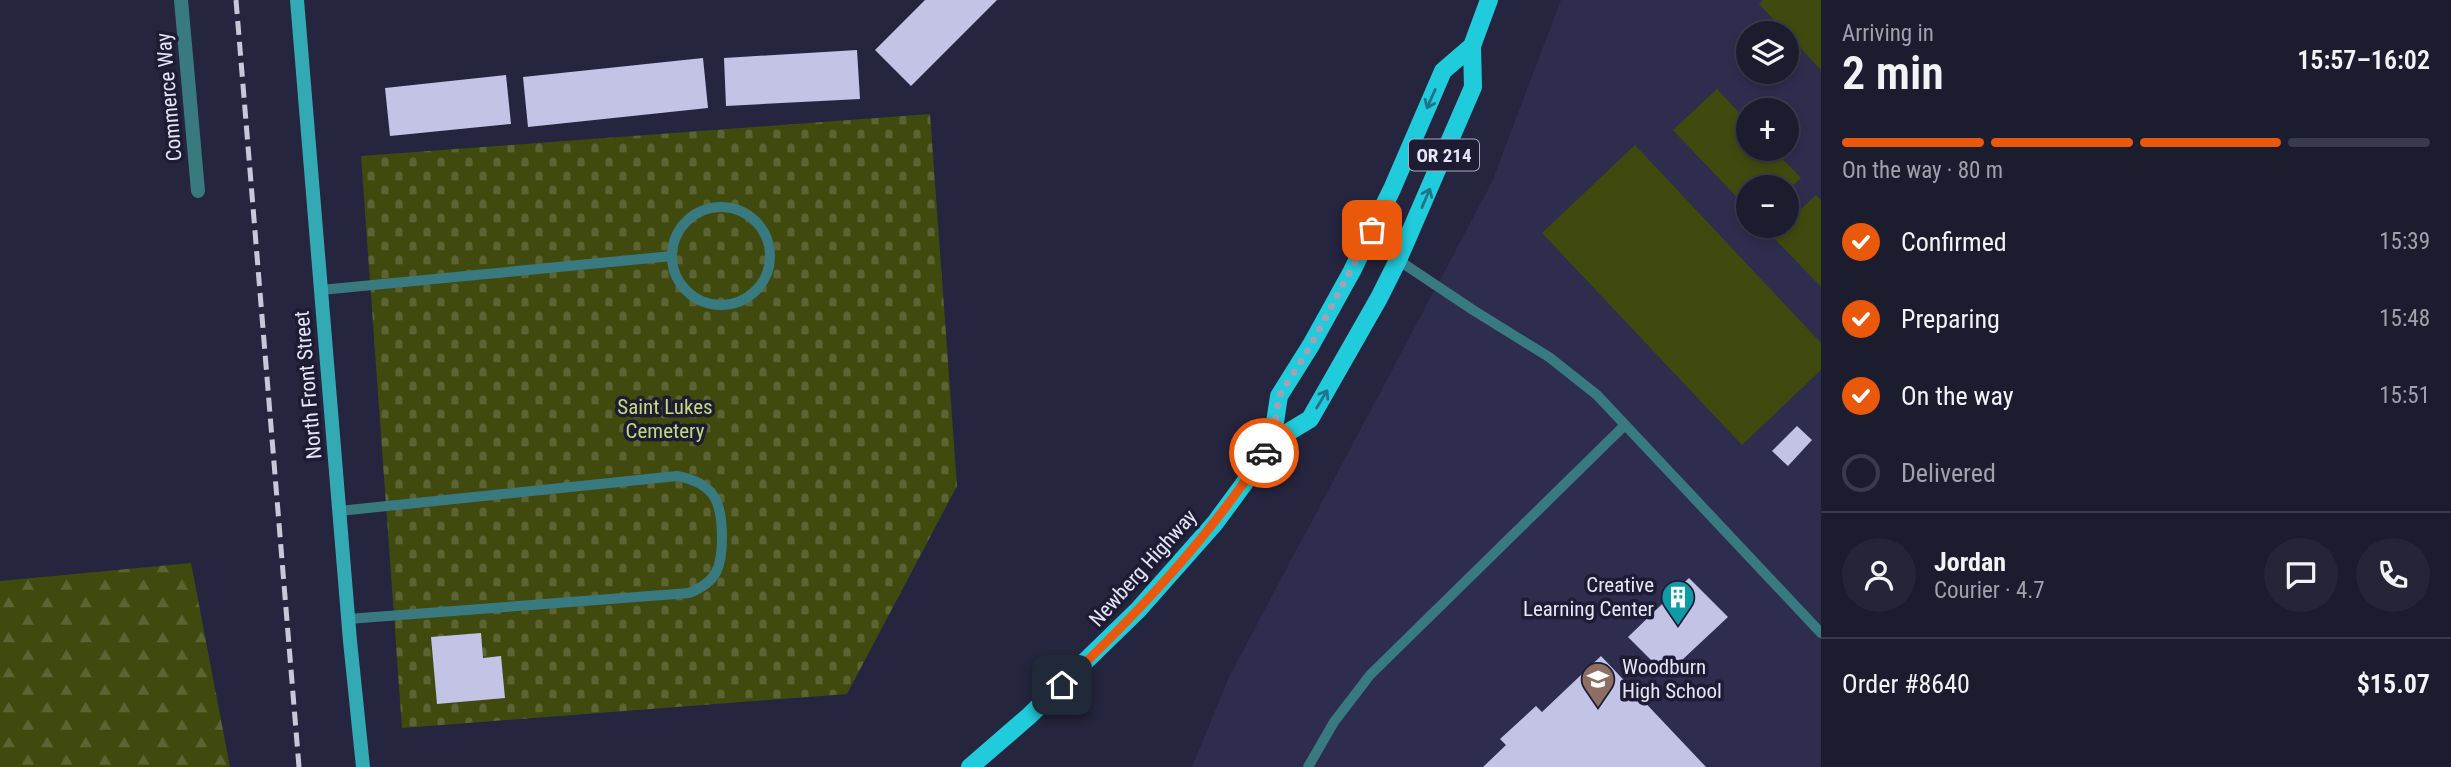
<!DOCTYPE html>
<html lang="en">
<head>
<meta charset="utf-8">
<style>
  :root { --surface:#1c1c2f; --page:#252537; --text:#f1f3f6; --muted:#a0a1aa; --line:#3a3a4b; --accent:#ea580c }
  body { margin:0; font-family:"Roboto Condensed",sans-serif; background:var(--page); color:var(--text); height:100vh; display:flex; flex-direction:column; font-size:26px; white-space:nowrap }
  * { box-sizing:border-box; margin:0 }
  p { font-size:23px; color:var(--muted) }
  .icon { flex:none; width:38px; height:38px; fill:none; stroke:currentColor; stroke-width:2; stroke-linecap:round; stroke-linejoin:round }
  .map { position:relative; flex:1; overflow:hidden }
  .sheet { display:flex; flex-direction:column; background:var(--surface); width:630px }
  .sheet>* { flex:none }
  .fabs { position:absolute; left:1736px; top:21px; display:grid; gap:14px }
  .fabs a { display:grid; place-items:center; width:63px; height:63px; border-radius:50%; background:var(--surface); box-shadow:0 4px 10px #0003,0 0 0 2px var(--line); font-size:35px }
  .pin { position:absolute; display:grid; place-items:center; width:60px; height:60px; color:#fff; margin:-30px; border-radius:14px; box-shadow:0 4px 10px #0006 }
  .courier { position:absolute; display:grid; place-items:center; width:70px; height:70px; margin:-35px; border:5px solid #ea580c; border-radius:50%; background:#fff; color:#222; box-shadow:0 2px 9px #0007 }
  .head em { font-style:normal; font-weight:600 }
  .head div { display:flex; flex-direction:column-reverse }
  .head { display:flex; align-items:center; justify-content:space-between; height:119px; padding:0 21px }
  h1 { font-size:46px; font-weight:600; line-height:52px }
  .bar { display:grid; grid-template-columns:repeat(4,1fr); gap:10px 7px; align-content:center; height:84px; padding:0 21px }
  .bar i { height:9px; border-radius:5px; background:var(--line) }
  .bar .selected { background:var(--accent) }
  .bar p { grid-column:span 4 }
  .line { display:flex; align-items:center; gap:18px; padding:0 21px; border-top:2px solid var(--line) }
  .line div { flex:1 }
  .round { display:grid; place-items:center; flex:none; width:74px; height:74px; border-radius:37px; background:var(--page) }
  ol { padding:0 21px; list-style:none }
  li { display:flex; align-items:center; gap:21px; height:77px }
  li p { margin-inline-start:auto }
  li .icon { padding:7px; border-radius:50%; background:var(--accent); color:#fff; stroke-width:4 }
  li:last-child { color:var(--muted) }
  li i { width:38px; height:38px; border:4px solid var(--line); border-radius:50% }
  main { display:flex; flex:1; min-height:0 }
  .map>svg:first-child { display:block }
  .built { fill:#2e2d4d; fill-rule:evenodd }
  .forest { fill:url(#forest-firs) }
  .cemetery { fill:url(#cemetery-stones) }
  .park { fill:#404a0e }
  .building { fill:#c2c3e5 }
  .lines { fill:none; stroke-linecap:round; stroke-linejoin:round }
  .service { stroke:#397a81; stroke-width:10 }
  .minor { stroke:#397a81; stroke-width:14 }
  .secondary { stroke:#33a9b4; stroke-width:14 }
  .primary { stroke:#20ccdb; stroke-width:18 }
  .rail { stroke:#c8c8db; stroke-width:5; stroke-dasharray:14 7; stroke-linecap:butt }
  .oneway { stroke:#1e7488 }
  .done { stroke:#a2a2b7; stroke-width:7; stroke-dasharray:0 12.6 }
  .route { stroke:#ea580c; stroke-width:9 }
  .labels { text-anchor:middle; dominant-baseline:central; stroke-width:7; stroke-linejoin:round; paint-order:stroke }
  .shield { fill:#1d1c34; stroke:#a9a9bc; stroke-width:2 }
  .shield-label { font-size:19px; font-weight:bold; fill:#e5e5f7 }
  .street-label { font-size:21px; fill:#e5e5f7; stroke:#1d1c34 }
  .park-label { font-size:21px; fill:#c6da7d; stroke:#1d1c34 }
  .poi-label { font-size:21px; fill:#e5e5f7; stroke:#1d1c34; text-anchor:end }
</style>
</head>
<body>
<main>
<div class="map">
<svg width="1821" height="767" viewBox="0 0 1821 767">
  <defs>
    <pattern id="forest-firs" width="22" height="20" patternUnits="userSpaceOnUse" patternTransform="scale(1.75)"><rect width="22" height="20" fill="#404a0e"/><path d="M5 1l3.5 6h-7zM16 11l3.5 6h-7z" fill="#5b6432"/></pattern>
    <pattern id="cemetery-stones" width="16" height="16" patternUnits="userSpaceOnUse" patternTransform="scale(1.75)"><rect width="16" height="16" fill="#404a0e"/><path d="M2 7V4a2 2 0 0 1 4 0v3zM10 15v-3a2 2 0 0 1 4 0v3z" fill="#5b6432"/></pattern>
  </defs>
  <rect width="100%" height="100%" fill="#26253f"/>
  <path class="built" d="M 1561,0 L 1821,0 L 1821,767 L 1192,767 L 1229,677 L 1492,182 ZM 1748,33 L 1787,33 L 1787,72 L 1748,72 ZM 1748,110 L 1787,110 L 1787,149 L 1748,149 ZM 1748,187 L 1787,187 L 1787,226 L 1748,226 Z"/>
  <path class="forest" d="M 191,563 L 230,767 L 0,767 L 0,581 Z"/>
  <path class="cemetery" d="M 930,114 L 957,486 L 847,694 L 402,728 L 361,156 Z"/>
  <path class="park" d="M 1763,0 L 1821,0 L 1821,70 L 1759,4 Z
    M 1717,89 L 1748,122 L 1748,149 L 1773,149 L 1801,178 L 1787,191 L 1787,187 L 1748,187 L 1748,209 L 1673,130 Z
    M 1635,145 L 1821,343 L 1821,370 L 1742,445 L 1542,233 Z
    M 1816,195 L 1821,200 L 1821,287 L 1772,236 L 1783,226 L 1787,226 L 1787,222 Z"/>
  <path class="building" d="M 925,0 L 997,0 L 911,86 L 875,50 Z
    M 857,50 L 860,99 L 726,106 L 724,58 Z
    M 703,58 L 708,108 L 528,127 L 523,77 Z
    M 506,75 L 511,124 L 390,136 L 385,88 Z
    M 1797,426 L 1812,440 L 1788,466 L 1772,451 Z
    M 1689,578 L 1728,617 L 1666,675 L 1628,637 Z
    M 481,633 L 483,658 L 501,656 L 505,698 L 437,704 L 431,637 Z
    M 1601,656 L 1706,767 L 1483,767 L 1506,745 L 1500,739 L 1536,706 L 1542,712 Z"/>
  <g class="lines">
    <path class="service" d="M672 256a49 49 0 1 1 98 0a49 49 0 1 1-98 0Z
      M 1398,260 L 1473,310 L 1549,357 L 1597,395 L 1821,633
      M 321,290 L 672,256
      M 339,511 L 677,476 C 715,483 722,502 722,538 C 722,567 717,582 689,593 L 348,619
      M 1308,767 L 1334,722 L 1370,675 L 1625,425"/>
    <path class="minor" d="M 181,0 L 198,191"/>
    <path class="secondary" d="M 297,0 L 350,641 L 363,767"/>
    <path class="primary" d="M 1272,442 L 1310,419 L 1379,298 L 1398,260 L 1473,87 L 1472,46 L 1489,0
      M 970,767 L 1029,716 L 1138,610 L 1215,523 L 1243,485 L 1272,442 L 1279,396 L 1311,345 L 1352,271 L 1392,189 L 1443,71 L 1472,46"/>
    <path class="rail" d="M 236,0 L 299,767"/>
  </g>
  <defs><path id="oneway-shaft" d="M-6 0H5M1.5-3L5.5 0L1.5 3" fill="none" stroke-width="1.6" stroke-linecap="round" stroke-linejoin="round" transform="scale(1.75)"/></defs>
  <g class="oneway">
    <use href="#oneway-shaft" transform="translate(1431 99) rotate(114)"/>
    <use href="#oneway-shaft" transform="translate(1426 198) rotate(-67)"/>
    <use href="#oneway-shaft" transform="translate(1322 399) rotate(-59)"/>
  </g>
  <g class="lines">
    <path class="done" d="M 1264,453 L 1272,442 L 1279,396 L 1311,345 L 1372,230"/>
    <path class="route" d="M 1062,685 C 1137,614 1208,539 1264,453"/>
  </g>
  <defs>
    <symbol id="building-pin" viewBox="-11 -11 22 30"><path d="M0 17L-7.5 6A9.5 9.5 0 1 1 7.5 6Z" fill="#0f9aa8" stroke="#1d1c34"/><path d="M-4-6H4V6H1V3H-1V6H-4ZM-2.5-4.3h1.7v1.8h-1.7ZM.8-4.3h1.7v1.8H.8ZM-2.5-1h1.7V.8h-1.7ZM.8-1h1.7V.8H.8Z" fill="#fff"/></symbol>
    <symbol id="school-pin" viewBox="-11 -11 22 30"><path d="M0 17L-7.5 6A9.5 9.5 0 1 1 7.5 6Z" fill="#8d6e63" stroke="#1d1c34"/><path d="M0-5L7-2L0 1L-7-2ZM-4 1L0 2.5L4 1V4Q0 6-4 4Z" fill="#fff"/></symbol>
  </defs>
  <g fill-rule="evenodd">
    <use href="#building-pin" x="1659" y="578" width="38" height="52"/>
    <use href="#school-pin" x="1579" y="660" width="38" height="52"/>
  </g>
  <g class="labels">
    <rect class="shield" x="1409" y="139.5" width="70" height="31" rx="5"/>
    <g class="shield-label">
      <text x="1444" y="155">OR 214</text>
    </g>
    <g class="street-label">
      <text transform="translate(169 97) rotate(-95)">Commerce Way</text>
      <text transform="translate(308 385) rotate(-95)">North Front Street</text>
      <text transform="translate(1143 568) rotate(-48)">Newberg Highway</text>
    </g>
    <g class="park-label">
      <text x="665" y="407">Saint Lukes<tspan x="665" dy="24">Cemetery</tspan></text>
    </g>
    <g class="poi-label">
      <text x="1654" y="585">Creative<tspan x="1654" dy="24">Learning Center</tspan></text>
      <text x="1622" y="667" text-anchor="start">Woodburn<tspan x="1622" dy="24">High School</tspan></text>
    </g>
  </g>
</svg>
<div class="fabs">
<a><svg class="icon" aria-label="layers" viewBox="0 0 24 24"><path d="M12 4l9 5-9 5-9-5zM3 14l9 5 9-5"/></svg></a>
<a>+</a>
<a>−</a>
</div>
<div class="pin" style="left:1372px;top:230px;background:#ea580c"><svg class="icon" aria-label="bag" viewBox="0 0 24 24"><path d="M5 8h14l-1 12H6zM9 8a3 3 0 0 1 6 0"/></svg></div>
<div class="pin" style="left:1062px;top:685px;background:#1f2937"><svg class="icon" aria-label="home" viewBox="0 0 24 24"><path d="M3 11l9-7 9 7M6 9v11h12V9"/></svg></div>
<div class="courier" style="left:1264px;top:453px"><svg class="icon" aria-label="car" viewBox="0 0 24 24"><path d="M5 17H2v-5l4-1 3-4h7l3 4 3 1v5h-3M9 17h6M6 11h13"/><circle cx="7" cy="17" r="2"/><circle cx="17" cy="17" r="2"/></svg></div>
</div>
<section class="sheet">
<div class="head"><div><h1>2 min</h1><p>Arriving in</p></div><em>15:57–16:02</em></div>
<div class="bar"><i class="selected"></i><i class="selected"></i><i class="selected"></i><i></i><p>On the way · 80 m</p></div>
<ol>
<li><svg class="icon" aria-label="check" viewBox="0 0 24 24"><path d="M5 12l5 5 9-10"/></svg>Confirmed<p>15:39</p></li>
<li><svg class="icon" aria-label="check" viewBox="0 0 24 24"><path d="M5 12l5 5 9-10"/></svg>Preparing<p>15:48</p></li>
<li><svg class="icon" aria-label="check" viewBox="0 0 24 24"><path d="M5 12l5 5 9-10"/></svg>On the way<p>15:51</p></li>
<li><i></i>Delivered</li>
</ol>
<div class="line" style="height:126px"><a class="round"><svg class="icon" aria-label="person" viewBox="0 0 24 24"><circle cx="12" cy="8" r="4"/><path d="M4 21q1-7 8-7t8 7"/></svg></a><div><b>Jordan</b><p>Courier · 4.7</p></div><a class="round"><svg class="icon" aria-label="chat" viewBox="0 0 24 24"><path d="M4 5h16v11H9l-5 4z"/></svg></a><a class="round"><svg class="icon" aria-label="phone" viewBox="0 0 24 24"><path d="M5 4h4l2 5-3 2q2 4 5 5l2-3 5 2v4C11 20 4 13 5 4z"/></svg></a></div>
<div class="line" style="height:91px"><div>Order #8640</div><b>$15.07</b></div>
</section>
</main>
</body>
</html>
